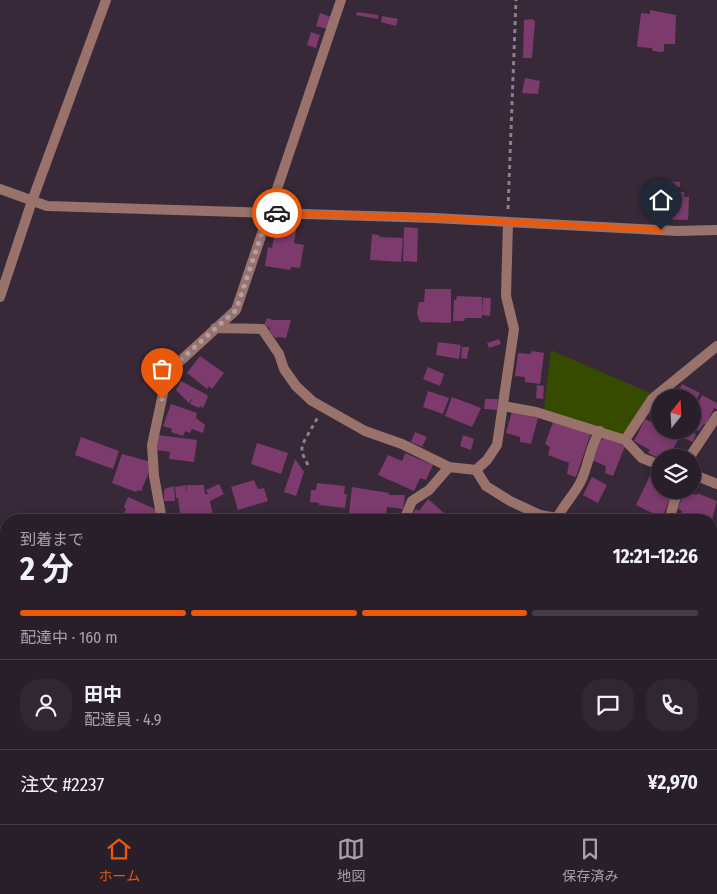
<!DOCTYPE html>
<html lang="ja">
<head>
<meta charset="utf-8">
<style>
  :root { --surface:#291f2a; --page:#312732; --text:#f1f3f6; --muted:#a5a2a8; --line:#453d47; --accent:#ea580c }
  body { margin:0; font-family:"Fira Sans Condensed","Noto Sans JP",sans-serif; background:var(--page); color:var(--text); height:100vh; display:flex; flex-direction:column; font-size:19px; white-space:nowrap }
  * { box-sizing:border-box; margin:0 }
  p { font-size:16px; color:var(--muted) }
  .icon { flex:none; width:28px; height:28px; fill:none; stroke:currentColor; stroke-width:2; stroke-linecap:round; stroke-linejoin:round }
  .map { position:relative; flex:1; overflow:hidden }
  .panel { position:absolute; left:0px; top:514px; width:718px; height:311px; display:flex; flex-direction:column; background:var(--surface); border-radius:20px 20px 0 0; box-shadow:0 2px 8px #0003,0 0 0 1px var(--line) }
  .panel>* { flex:none }
  .needle { width:32px; rotate:18deg }
  .tools { position:absolute; left:651px; top:389px; display:grid; gap:10px }
  .tools a { display:grid; place-items:center; width:50px; height:50px; border-radius:50%; background:var(--surface); box-shadow:0 2px 8px #0003,0 0 0 1px var(--line); font-size:25px }
  .pin { position:absolute; display:grid; place-items:center; width:42px; height:42px; color:#fff; margin:-51px -21px; border-radius:50% 50% 50% 0; rotate:-45deg; box-shadow:0 0 5px #0007 }
  .pin .icon { rotate:45deg }
  .courier { position:absolute; display:grid; place-items:center; width:50px; height:50px; margin:-25px; border:4px solid #ea580c; border-radius:50%; background:#fff; color:#222; box-shadow:0 1px 6px #0007 }
  .headline em { font-style:normal; font-weight:700 }
  .headline div { display:flex; flex-direction:column-reverse }
  .headline { display:flex; align-items:center; justify-content:space-between; height:85px; padding:0 20px }
  h1 { font-size:32px; font-weight:700; line-height:38px }
  .bar { display:grid; grid-template-columns:repeat(4,1fr); gap:8px 5px; align-content:center; height:60px; padding:0 20px }
  .bar i { height:6px; border-radius:4px; background:var(--line) }
  .bar .selected { background:var(--accent) }
  .bar p { grid-column:span 4 }
  .line { display:flex; align-items:center; gap:12px; padding:0 20px; border-top:1px solid var(--line) }
  .line div { flex:1 }
  .round { display:grid; place-items:center; flex:none; width:52px; height:52px; border-radius:20px; background:var(--page) }
  .tabs { display:flex; justify-content:space-around; align-items:center; height:70px; border-top:1px solid var(--line); background:var(--surface); font-size:14px; color:var(--muted) }
  .tabs a { display:grid; justify-items:center; gap:2px }
  .tabs .selected { color:var(--accent) }
  .map>svg:first-child { display:block }
  .green { fill:#364a00 }
  .building { fill:#7c3a6d }
  .lines { fill:none; stroke-linecap:round; stroke-linejoin:round }
  .path { stroke:#8c808d; stroke-width:3; stroke-dasharray:4 4; stroke-linecap:butt }
  .minor { stroke:#99726c; stroke-width:10 }
  .done { stroke:#aba0ac; stroke-width:5; stroke-dasharray:0 9 }
  .route { stroke:#ea580c; stroke-width:6 }
</style>
</head>
<body>
<div class="map">
<svg width="717" height="824" viewBox="0 0 717 824">
  <rect width="100%" height="100%" fill="#372938"/>
  <path class="green" d="M 551,350 L 650,393 L 623,436 L 544,409 Z"/>
  <path class="building" d="M 650,10 L 676,15 L 675,44 L 664,44 L 664,51 L 662,52 L 653,51 L 652,48 L 638,47 L 637,45 L 641,13 L 650,14 Z
    M 357,12 L 378,15 L 378,19 L 356,15 Z
    M 320,13 L 331,17 L 327,29 L 316,26 Z
    M 382,16 L 398,19 L 396,26 L 381,22 Z
    M 532,19 L 535,21 L 532,58 L 523,58 L 524,20 Z
    M 311,32 L 320,35 L 316,48 L 307,45 Z
    M 525,78 L 540,81 L 538,94 L 522,93 Z
    M 667,181 L 680,182 L 680,187 L 667,187 Z
    M 654,191 L 684,192 L 684,197 L 689,197 L 688,220 L 655,219 L 653,216 Z
    M 277,220 L 297,223 L 294,243 L 304,245 L 300,268 L 291,267 L 290,270 L 265,266 L 268,247 L 272,248 Z
    M 404,227 L 418,228 L 417,262 L 403,261 Z
    M 372,234 L 379,235 L 380,237 L 403,238 L 401,262 L 370,260 Z
    M 425,289 L 451,289 L 451,323 L 420,322 L 417,314 L 419,302 L 424,302 Z
    M 457,296 L 482,297 L 482,312 L 483,298 L 491,298 L 490,316 L 482,315 L 482,318 L 465,318 L 464,321 L 453,321 L 454,300 L 456,300 Z
    M 267,318 L 273,320 L 291,320 L 286,338 L 279,337 L 275,338 L 269,330 L 270,328 L 264,325 Z
    M 499,339 L 501,344 L 489,348 L 487,343 Z
    M 438,342 L 461,345 L 459,359 L 436,355 Z
    M 462,347 L 469,347 L 467,359 L 461,358 Z
    M 532,351 L 544,353 L 540,384 L 525,382 L 525,377 L 515,376 L 518,353 L 530,354 Z
    M 200,356 L 224,373 L 212,389 L 209,386 L 207,389 L 187,373 Z
    M 428,367 L 444,374 L 440,386 L 423,379 Z
    M 181,381 L 207,395 L 208,397 L 203,408 L 200,406 L 199,408 L 190,404 L 193,397 L 189,403 L 176,390 Z
    M 682,384 L 700,393 L 692,408 L 692,398 L 666,398 L 671,387 L 679,390 Z
    M 537,385 L 544,386 L 543,399 L 536,398 Z
    M 428,391 L 449,398 L 443,414 L 423,407 Z
    M 702,395 L 717,403 L 717,409 L 714,408 L 706,424 L 704,424 L 699,431 L 692,427 L 692,413 Z
    M 452,397 L 481,408 L 472,427 L 445,416 Z
    M 485,399 L 498,399 L 497,410 L 484,409 Z
    M 171,404 L 197,413 L 196,418 L 205,425 L 203,433 L 192,429 L 190,433 L 185,431 L 183,436 L 171,432 L 172,429 L 163,426 Z
    M 512,411 L 538,418 L 531,444 L 520,442 L 520,437 L 506,433 Z
    M 645,419 L 660,426 L 660,430 L 664,430 L 679,438 L 668,458 L 660,459 L 648,453 L 650,450 L 634,441 Z
    M 553,422 L 591,433 L 576,477 L 567,474 L 569,463 L 548,455 L 550,447 L 545,444 Z
    M 664,430 L 689,430 L 696,434 L 693,442 Z
    M 415,432 L 427,437 L 422,447 L 411,442 Z
    M 158,435 L 197,440 L 194,462 L 169,459 L 170,452 L 156,450 Z
    M 463,435 L 474,439 L 471,450 L 460,446 Z
    M 81,437 L 119,451 L 113,469 L 75,455 Z
    M 604,438 L 625,446 L 613,476 L 605,473 L 606,466 L 592,460 L 600,441 Z
    M 257,443 L 288,453 L 281,474 L 251,464 Z
    M 405,453 L 433,465 L 426,480 L 420,478 L 414,491 L 378,475 L 388,455 L 402,461 Z
    M 122,454 L 148,461 L 150,470 L 141,491 L 138,490 L 136,492 L 112,483 Z
    M 295,459 L 304,472 L 296,496 L 284,492 Z
    M 654,467 L 660,470 L 660,490 L 674,490 L 661,520 L 651,515 L 652,513 L 636,505 Z
    M 592,477 L 607,485 L 598,503 L 583,495 Z
    M 254,480 L 258,489 L 264,488 L 268,501 L 238,510 L 231,487 Z
    M 317,483 L 345,486 L 344,494 L 347,494 L 345,508 L 319,505 L 319,503 L 310,502 L 311,490 L 316,490 Z
    M 219,484 L 224,494 L 210,501 L 214,520 L 200,520 L 200,517 L 181,519 L 178,498 L 176,498 L 175,487 L 186,485 L 187,493 L 187,485 L 204,485 L 205,494 L 208,494 L 206,490 Z
    M 174,486 L 175,501 L 164,501 L 164,489 Z
    M 352,487 L 389,493 L 389,495 L 405,495 L 403,509 L 387,507 L 386,518 L 349,513 Z
    M 684,492 L 697,495 L 697,493 L 717,501 L 712,520 L 681,519 L 682,511 L 678,509 Z
    M 128,497 L 155,509 L 157,516 L 155,520 L 121,520 L 126,509 L 124,507 Z
    M 428,499 L 452,520 L 427,520 L 419,515 L 425,520 L 414,520 L 410,517 L 416,509 L 419,511 Z
    M 236,513 L 236,520 L 220,520 L 220,514 Z
    M 266,513 L 266,518 L 253,519 L 253,514 Z
    M 295,514 L 303,514 L 316,516 L 316,518 L 321,520 L 295,520 Z
    M 711,586 L 717,589 L 717,613 L 711,609 Z
    M 0,594 L 6,598 L 6,654 L 0,650 Z
    M 711,625 L 717,628 L 717,633 L 711,643 Z
    M 717,641 L 717,667 L 711,664 L 711,651 Z
    M 711,687 L 717,694 L 717,720 L 711,725 Z
    M 711,760 L 717,763 L 717,776 L 711,786 Z
    M 6,769 L 6,796 L 0,793 L 0,784 Z
    M 0,804 L 6,806 L 6,819 L 36,819 L 49,824 L 0,824 Z
    M 711,812 L 717,813 L 717,824 L 692,824 L 693,819 L 711,819 Z
    M 59,819 L 90,819 L 88,824 L 72,824 Z
    M 115,819 L 275,819 L 273,824 L 113,824 Z
    M 296,819 L 317,819 L 315,824 L 294,824 Z
    M 349,819 L 374,819 L 372,824 L 347,824 Z
    M 441,819 L 448,819 L 447,820 L 459,824 L 440,824 Z
    M 493,819 L 534,819 L 532,824 L 501,824 L 501,822 Z
    M 561,819 L 591,819 L 593,820 L 592,824 L 574,824 Z"/>
  <g class="lines">
    <path class="path" d="M 508,209 L 516,0
      M 308,465 L 302,453 L 302,445 L 318,417"/>
    <path class="minor" d="M 0,189 L 47,206 L 434,218 L 677,231 L 717,230
      M 0,297 L 32,201 L 106,0
      M 215,328 L 262,329 L 279,354 L 284,369 L 296,386 L 312,401 L 365,431 L 402,444 L 449,467
      M 503,406 L 536,412 L 625,440 L 642,458 L 660,465
      M 625,440 L 652,399 L 717,346
      M 689,458 L 717,416
      M 476,470 L 486,486 L 510,501 L 540,515 L 557,518
      M 692,474 L 717,484
      M 162,520 L 154,476 L 152,445 L 165,384 L 177,364 L 236,310 L 341,0
      M 404,520 L 412,501 L 429,490 L 449,467 L 476,470 L 487,460 L 497,445 L 514,329 L 506,296 L 508,222
      M 556,520 C 562,507 573,496 580,483 C 589,466 589,447 600,431
      M 669,520 L 678,490
      M 711,681 L 717,685
      M 711,734 L 717,731
      M 276,824 L 278,819
      M 378,824 L 380,819
      M 464,824 L 466,819
      M 598,824 L 599,819
      M 647,824 L 648,819"/>
  </g>
  <g class="lines">
    <path class="done" d="M 162,399 L 165,384 L 176,364 L 236,310 L 269,212 L 277,213"/>
    <path class="route" d="M 277,213 L 434,218 L 661,230"/>
  </g>
</svg>
<div class="tools">
<a><svg class="needle" viewBox="-14 -14 28 28"><path d="M0-13l5 13h-10z" fill="#e53935"/><path d="M0 13l5-13h-10z" fill="#a5a2a8"/></svg></a>
<a><svg class="icon" aria-label="layers" viewBox="0 0 24 24"><path d="M12 4l9 5-9 5-9-5zM3 14l9 5 9-5"/></svg></a>
</div>
<div class="pin" style="left:162px;top:399px;background:#ea580c"><svg class="icon" aria-label="bag" viewBox="0 0 24 24"><path d="M5 8h14l-1 12H6zM9 8a3 3 0 0 1 6 0"/></svg></div>
<div class="pin" style="left:661px;top:230px;background:#1f2937"><svg class="icon" aria-label="home" viewBox="0 0 24 24"><path d="M3 11l9-7 9 7M6 9v11h12V9"/></svg></div>
<div class="courier" style="left:277px;top:213px"><svg class="icon" aria-label="car" viewBox="0 0 24 24"><path d="M5 17H2v-5l4-1 3-4h7l3 4 3 1v5h-3M9 17h6M6 11h13"/><circle cx="7" cy="17" r="2"/><circle cx="17" cy="17" r="2"/></svg></div>
<section class="panel">
<div class="headline"><div><h1>2 分</h1><p>到着まで</p></div><em>12:21–12:26</em></div>
<div class="bar"><i class="selected"></i><i class="selected"></i><i class="selected"></i><i></i><p>配達中 · 160 m</p></div>
<div class="line" style="height:90px"><a class="round"><svg class="icon" aria-label="person" viewBox="0 0 24 24"><circle cx="12" cy="8" r="4"/><path d="M4 21q1-7 8-7t8 7"/></svg></a><div><b>田中</b><p>配達員 · 4.9</p></div><a class="round"><svg class="icon" aria-label="chat" viewBox="0 0 24 24"><path d="M4 5h16v11H9l-5 4z"/></svg></a><a class="round"><svg class="icon" aria-label="phone" viewBox="0 0 24 24"><path d="M5 4h4l2 5-3 2q2 4 5 5l2-3 5 2v4C11 20 4 13 5 4z"/></svg></a></div>
<div class="line" style="height:65px"><div>注文 #2237</div><b>¥2,970</b></div>
</section>
</div>
<nav class="tabs">
<a class="selected"><svg class="icon" aria-label="home" viewBox="0 0 24 24"><path d="M3 11l9-7 9 7M6 9v11h12V9"/></svg>ホーム</a>
<a><svg class="icon" aria-label="map" viewBox="0 0 24 24"><path d="M3 6l6-2 6 2 6-2v14l-6 2-6-2-6 2zM9 4v14M15 6v14"/></svg>地図</a>
<a><svg class="icon" aria-label="saved" viewBox="0 0 24 24"><path d="M7 4h10v16l-5-4-5 4z"/></svg>保存済み</a>
</nav>
</body>
</html>
